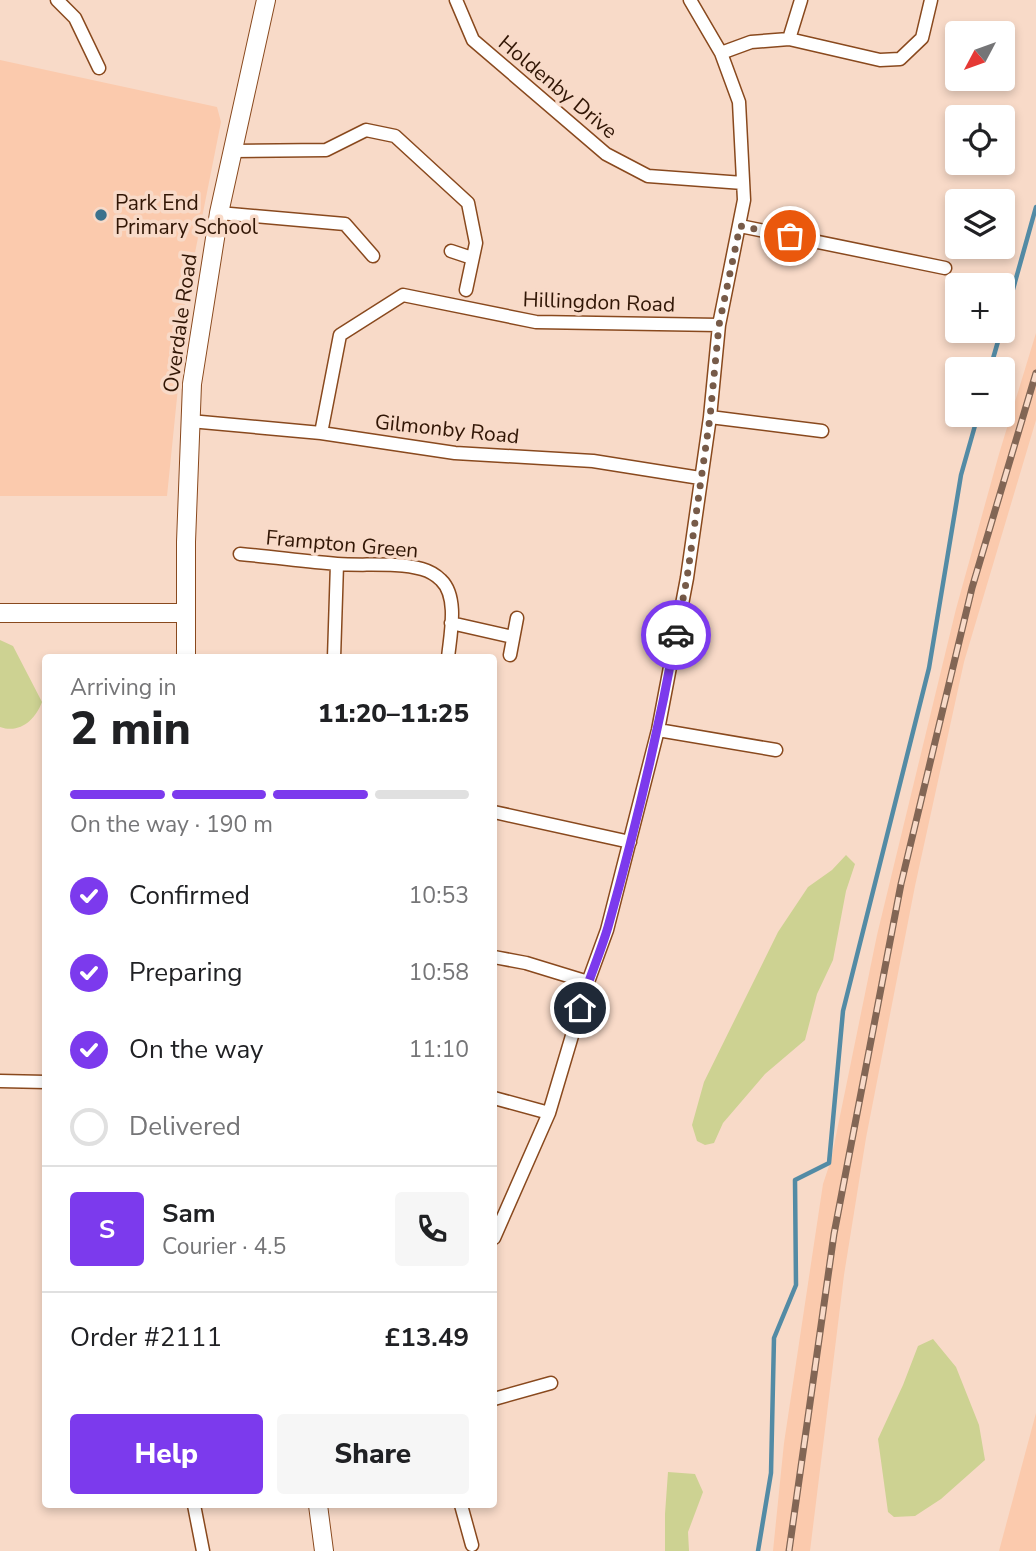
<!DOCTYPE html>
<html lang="en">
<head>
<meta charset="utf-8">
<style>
  :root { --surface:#fff; --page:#f6f6f6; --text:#202124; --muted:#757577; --line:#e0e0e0; --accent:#7c3aed }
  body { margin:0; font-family:"Nunito Sans",sans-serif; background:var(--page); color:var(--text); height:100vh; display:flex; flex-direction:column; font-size:26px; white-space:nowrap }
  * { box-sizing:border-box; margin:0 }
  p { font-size:23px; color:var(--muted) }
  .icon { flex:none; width:38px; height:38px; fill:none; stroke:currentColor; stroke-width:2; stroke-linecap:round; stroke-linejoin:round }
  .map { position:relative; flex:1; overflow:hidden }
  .side { position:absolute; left:42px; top:654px; width:455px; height:854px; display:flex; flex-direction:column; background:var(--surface); border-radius:7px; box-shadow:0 4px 10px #0003 }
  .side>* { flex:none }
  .needle { width:46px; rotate:229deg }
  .controls { position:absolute; left:945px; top:21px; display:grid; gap:14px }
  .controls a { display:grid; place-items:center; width:70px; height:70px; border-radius:7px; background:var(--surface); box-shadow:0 4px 10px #0003; font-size:35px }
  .pin { position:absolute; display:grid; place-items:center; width:60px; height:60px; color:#fff; margin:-30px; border:4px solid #fff; border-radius:50%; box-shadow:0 2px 7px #0007 }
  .courier { position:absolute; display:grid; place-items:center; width:70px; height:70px; margin:-35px; border:5px solid #7c3aed; border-radius:50%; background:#fff; color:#222; box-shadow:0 2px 9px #0007 }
  .head em { font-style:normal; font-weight:800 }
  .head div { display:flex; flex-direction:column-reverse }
  .head { display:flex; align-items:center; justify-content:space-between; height:119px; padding:0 28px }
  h1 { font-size:46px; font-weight:800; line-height:52px }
  .bar { display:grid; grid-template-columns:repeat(4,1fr); gap:10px 7px; align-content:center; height:84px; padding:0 28px }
  .bar i { height:9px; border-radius:5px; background:var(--line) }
  .bar .selected { background:var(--accent) }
  .bar p { grid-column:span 4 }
  .line { display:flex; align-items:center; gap:18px; padding:0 28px; border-top:2px solid var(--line) }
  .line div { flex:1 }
  .round { display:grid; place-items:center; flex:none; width:74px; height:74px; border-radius:7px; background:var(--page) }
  ol { padding:0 28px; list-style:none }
  li { display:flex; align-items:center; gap:21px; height:77px }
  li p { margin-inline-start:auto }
  li .icon { padding:7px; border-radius:50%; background:var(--accent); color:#fff; stroke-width:4 }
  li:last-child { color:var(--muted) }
  li i { width:38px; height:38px; border:4px solid var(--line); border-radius:50% }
  .action { display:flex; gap:14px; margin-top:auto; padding:14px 28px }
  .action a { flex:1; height:80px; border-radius:7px; background:var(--accent); color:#fff; font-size:28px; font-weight:800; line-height:80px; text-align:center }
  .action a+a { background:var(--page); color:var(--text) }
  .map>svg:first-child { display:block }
  .built { fill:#fbcaad }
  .green { fill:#cdd292 }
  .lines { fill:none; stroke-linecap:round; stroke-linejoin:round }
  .stream { stroke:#538ba5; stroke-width:4.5 }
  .street-casing { stroke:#89491e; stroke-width:15 }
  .secondary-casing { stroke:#89491e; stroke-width:20 }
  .street { stroke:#fff; stroke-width:12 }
  .secondary { stroke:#fff; stroke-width:18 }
  .rail-casing { stroke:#826655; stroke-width:7 }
  .rail { stroke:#f8dac8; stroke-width:4.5; stroke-dasharray:13; stroke-linecap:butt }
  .done { stroke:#775b49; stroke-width:7; stroke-dasharray:0 12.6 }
  .route { stroke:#7c3aed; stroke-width:9 }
  .poi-dot { fill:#3b728d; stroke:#f8dac8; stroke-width:2.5 }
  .labels { text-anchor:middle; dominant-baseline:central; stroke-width:7; stroke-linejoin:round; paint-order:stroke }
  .street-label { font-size:21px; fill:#311605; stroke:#f8dac8 }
  .poi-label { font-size:21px; fill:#311605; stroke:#f8dac8; text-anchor:start }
</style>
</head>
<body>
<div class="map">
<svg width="1036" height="1551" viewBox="0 0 1036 1551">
  <rect width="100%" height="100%" fill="#f8dac8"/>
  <path class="built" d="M 0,60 L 217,107 L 221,122 L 184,308 L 186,309 L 167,496 L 0,496 Z
    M 1036,333 L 1036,420 L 964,662 L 915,886 L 866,1138 L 844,1275 L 810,1551 L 773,1551 L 784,1443 L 823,1184 L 831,1160 L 877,935 L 956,609 L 999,454 Z
    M 1036,1413 L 1036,1551 L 999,1551 Z"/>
  <path class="green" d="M 0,640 L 13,646 L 42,702 C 35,720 20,734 0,727 Z
    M 846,855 L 855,864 L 846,891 L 833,960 L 817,994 L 805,1040 L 765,1074 L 723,1123 L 714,1143 L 705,1145 L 697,1141 L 692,1125 L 704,1082 L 778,932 L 808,887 L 832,870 Z
    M 933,1339 L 956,1367 L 979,1425 L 985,1460 L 941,1499 L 915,1516 L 894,1517 L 888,1512 L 878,1439 L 903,1385 L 918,1346 Z
    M 668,1472 L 695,1474 L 703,1492 L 688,1532 L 689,1551 L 665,1551 L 665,1514 Z"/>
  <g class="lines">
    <path class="stream" d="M 1003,325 L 1036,207
      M 990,369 L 1001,331
      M 758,1551 L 771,1473 L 774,1338 L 796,1285 L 795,1180 L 829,1163 L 843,1011 L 929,668 L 961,475 L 978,415"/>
    <defs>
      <path id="street" d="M 57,0 L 75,18 L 99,68
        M 456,0 L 473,40 L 606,154 L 648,176 L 743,183
        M 789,39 L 801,0
        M 721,53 L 751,42 L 789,39 L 880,60 L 900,59 L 922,38 L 931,0
        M 232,151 L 326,150 L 366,130 L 395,136 L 468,203 L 476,243 L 466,290
        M 219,213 L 345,224 L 373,256
        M 740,226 L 945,268
        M 451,251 L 472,258
        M 710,417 L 822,431
        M 190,421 L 321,433 L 455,453 L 593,461 L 700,478
        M 321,433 L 340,335 L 403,295 L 536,322 L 719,325
        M 240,554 C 272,557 304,561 337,564 C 364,566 396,562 422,569 C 429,571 436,575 441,580 C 459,597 450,636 448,658
        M 451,623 L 513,637
        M 510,655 L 517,618
        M 334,658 L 337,564
        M 658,730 L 776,750
        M 494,812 L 630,842
        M 494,957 L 526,963 L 588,982
        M 0,1081 L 46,1082
        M 494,1098 L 549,1113
        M 494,1238 L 549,1113 L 588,982 L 607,930 L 658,730 L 687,578 L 710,417 L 719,325 L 744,200 L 739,102 L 721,53 L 690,0
        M 494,1399 L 551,1383
        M 194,1505 L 203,1551
        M 461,1505 L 472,1545"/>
      <path id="secondary" d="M 0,613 L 185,613
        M 186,658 L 186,542 L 192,384 L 219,213 L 266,0
        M 318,1505 L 324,1551"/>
    </defs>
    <use href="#street" class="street-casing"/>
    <use href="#secondary" class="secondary-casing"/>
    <use href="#street" class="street"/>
    <use href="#secondary" class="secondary"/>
    <defs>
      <path id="rail" d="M 789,1551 L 834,1234 L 901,884 L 972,588 L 1036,373"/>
    </defs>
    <use href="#rail" class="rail-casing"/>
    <use href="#rail" class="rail"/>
  </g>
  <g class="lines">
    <path class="done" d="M 676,635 L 687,578 L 710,417 L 719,325 L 740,226 L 790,236"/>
    <path class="route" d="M 580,1008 C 588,981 600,954 608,927 C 635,831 658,733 676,635"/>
  </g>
  <circle class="poi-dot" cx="101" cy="215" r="7"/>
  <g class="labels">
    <g class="street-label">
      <text transform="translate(558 87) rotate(40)">Holdenby Drive</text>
      <text transform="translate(599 302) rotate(2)">Hillingdon Road</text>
      <text transform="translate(180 323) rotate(-82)">Overdale Road</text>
      <text transform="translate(447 429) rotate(6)">Gilmonby Road</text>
      <text transform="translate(342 544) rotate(5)">Frampton Green</text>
    </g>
    <g class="poi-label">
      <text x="115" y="203">Park End<tspan x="115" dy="24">Primary School</tspan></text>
    </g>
  </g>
</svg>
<div class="controls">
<a><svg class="needle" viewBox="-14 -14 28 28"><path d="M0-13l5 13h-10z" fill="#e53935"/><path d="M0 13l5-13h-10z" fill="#757577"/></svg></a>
<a><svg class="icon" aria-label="locate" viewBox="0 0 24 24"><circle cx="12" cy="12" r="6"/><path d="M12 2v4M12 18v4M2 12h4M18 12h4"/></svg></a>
<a><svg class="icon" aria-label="layers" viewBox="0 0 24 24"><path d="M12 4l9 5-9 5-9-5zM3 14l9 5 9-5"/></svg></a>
<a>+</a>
<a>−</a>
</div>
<div class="pin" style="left:790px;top:236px;background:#ea580c"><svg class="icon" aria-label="bag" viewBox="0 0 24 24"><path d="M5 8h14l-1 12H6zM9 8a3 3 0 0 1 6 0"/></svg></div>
<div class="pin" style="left:580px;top:1008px;background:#1f2937"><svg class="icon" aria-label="home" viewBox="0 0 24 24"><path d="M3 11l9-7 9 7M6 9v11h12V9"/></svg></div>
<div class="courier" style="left:676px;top:635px"><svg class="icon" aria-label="car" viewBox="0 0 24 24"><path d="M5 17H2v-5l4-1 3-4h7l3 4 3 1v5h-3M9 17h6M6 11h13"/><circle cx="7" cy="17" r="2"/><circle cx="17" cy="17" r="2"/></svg></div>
<section class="side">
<div class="head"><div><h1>2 min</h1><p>Arriving in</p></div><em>11:20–11:25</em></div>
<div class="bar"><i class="selected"></i><i class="selected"></i><i class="selected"></i><i></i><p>On the way · 190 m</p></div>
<ol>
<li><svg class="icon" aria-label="check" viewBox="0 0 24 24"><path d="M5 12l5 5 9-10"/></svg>Confirmed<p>10:53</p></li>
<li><svg class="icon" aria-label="check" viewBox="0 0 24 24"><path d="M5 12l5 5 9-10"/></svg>Preparing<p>10:58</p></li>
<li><svg class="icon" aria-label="check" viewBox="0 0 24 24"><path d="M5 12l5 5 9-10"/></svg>On the way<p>11:10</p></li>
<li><i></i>Delivered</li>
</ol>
<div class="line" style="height:126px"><b class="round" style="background:var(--accent);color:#fff">S</b><div><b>Sam</b><p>Courier · 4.5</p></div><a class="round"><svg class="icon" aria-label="phone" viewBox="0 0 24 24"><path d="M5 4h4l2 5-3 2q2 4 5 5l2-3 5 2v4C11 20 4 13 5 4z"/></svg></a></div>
<div class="line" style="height:91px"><div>Order #2111</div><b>£13.49</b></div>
<div class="action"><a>Help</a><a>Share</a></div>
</section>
</div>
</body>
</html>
